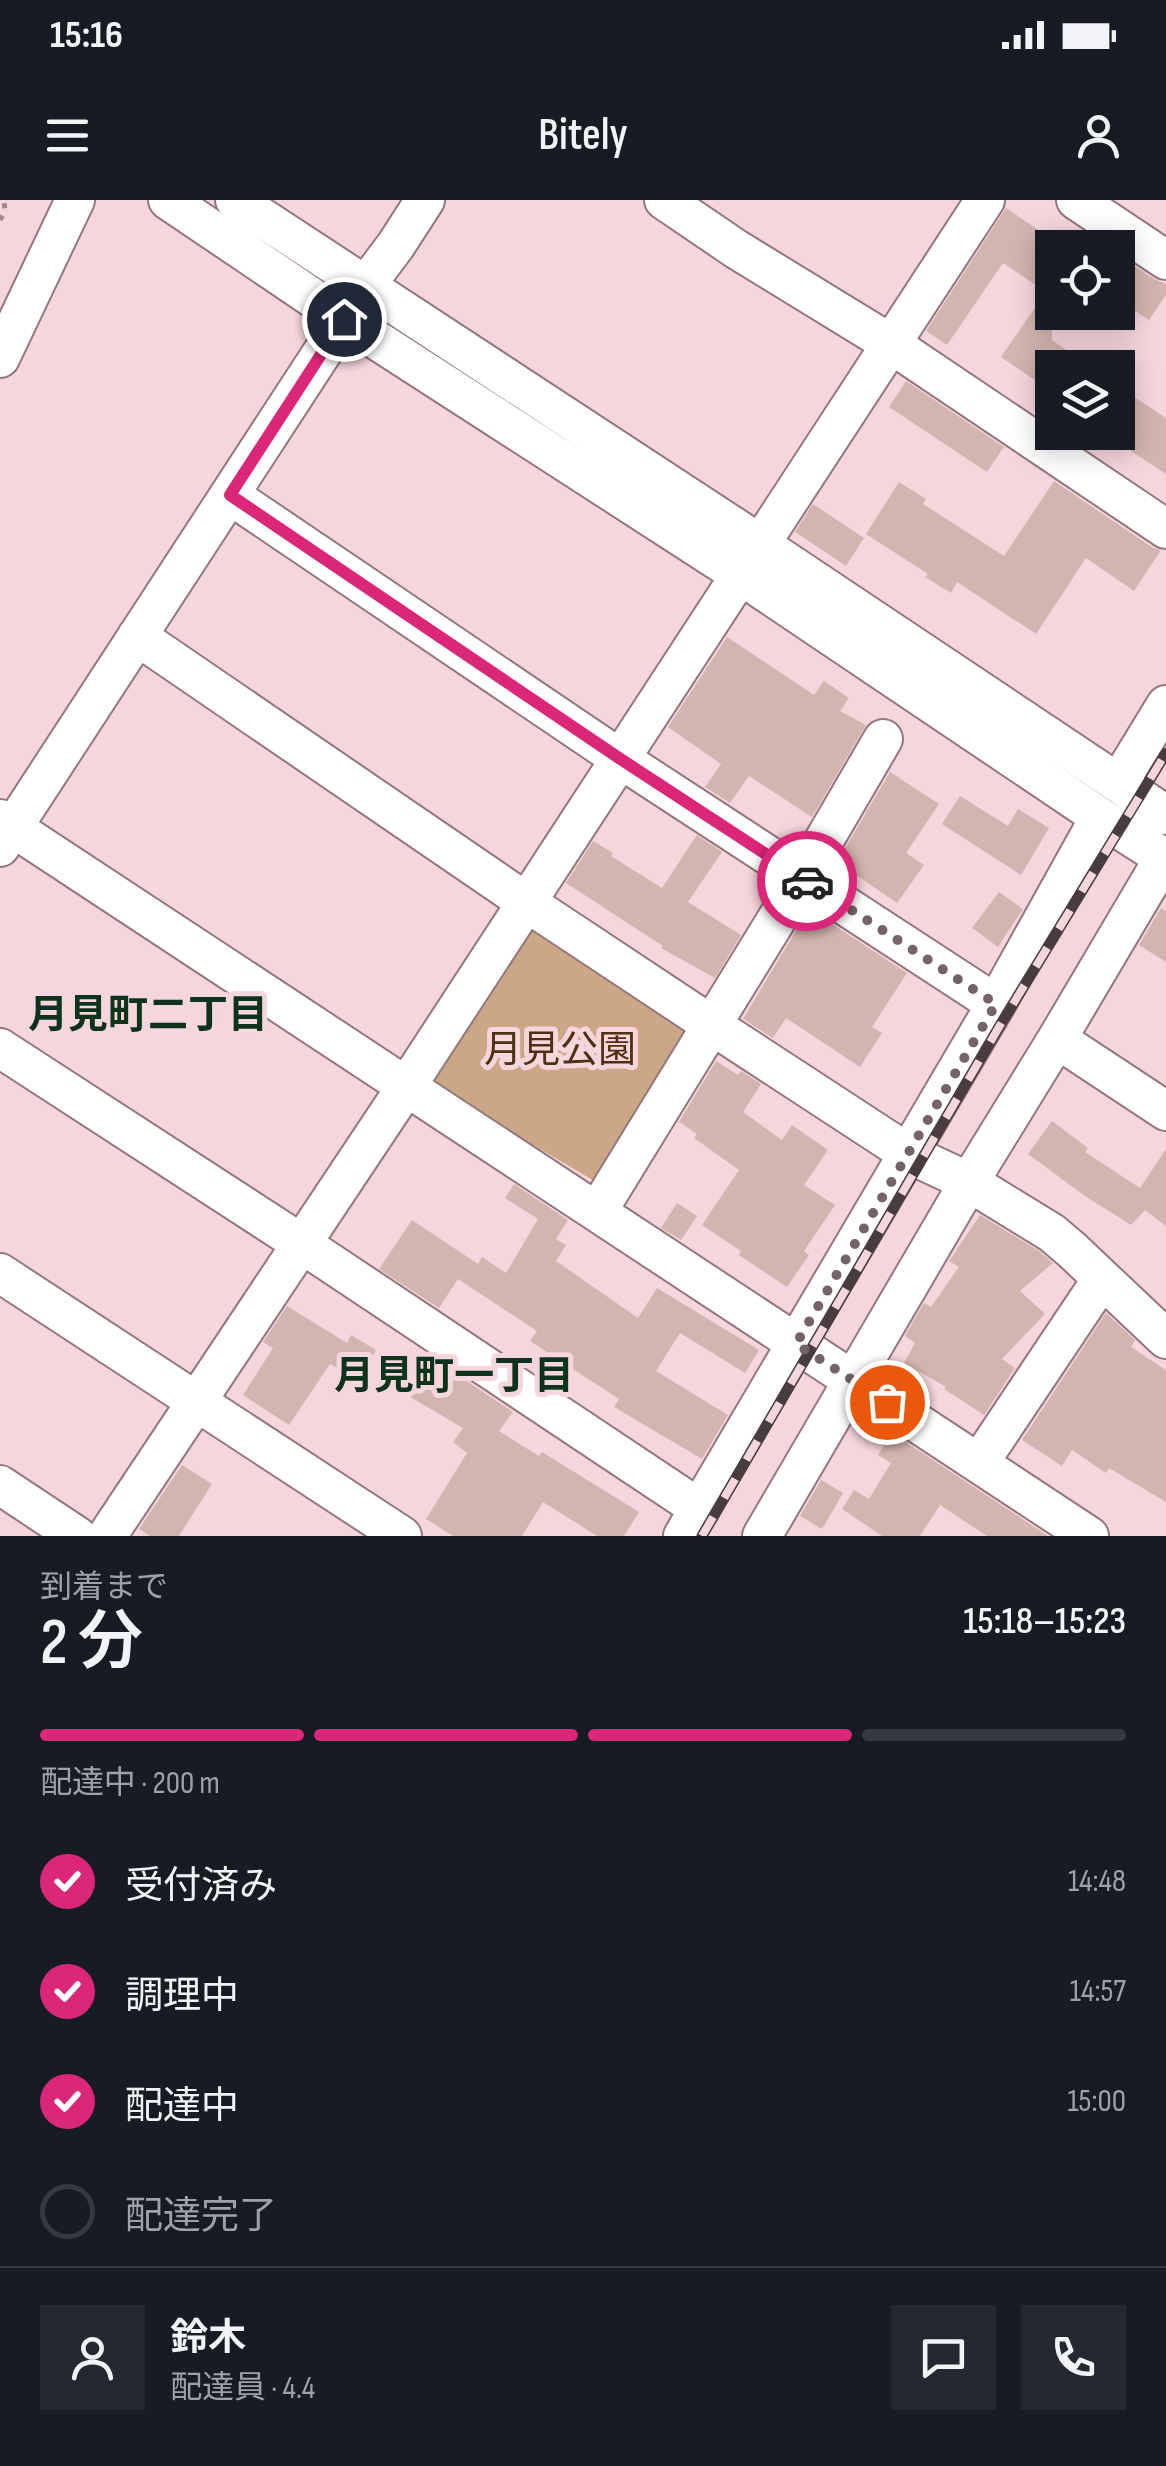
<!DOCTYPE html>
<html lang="ja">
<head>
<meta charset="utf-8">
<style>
  :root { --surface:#171b24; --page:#242831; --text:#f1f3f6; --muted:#9ea1a6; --line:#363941; --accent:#db2777 }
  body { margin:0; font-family:"Sofia Sans Condensed","Noto Sans JP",sans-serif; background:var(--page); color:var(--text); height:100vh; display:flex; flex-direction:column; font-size:38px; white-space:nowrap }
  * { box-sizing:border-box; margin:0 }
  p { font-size:32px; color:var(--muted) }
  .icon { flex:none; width:55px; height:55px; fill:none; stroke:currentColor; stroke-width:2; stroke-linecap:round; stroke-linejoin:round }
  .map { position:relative; height:1336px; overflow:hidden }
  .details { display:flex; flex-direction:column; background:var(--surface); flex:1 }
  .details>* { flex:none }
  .controls { position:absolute; left:1035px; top:30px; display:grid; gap:20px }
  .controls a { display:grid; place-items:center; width:100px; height:100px; border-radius:0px; background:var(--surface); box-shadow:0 5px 25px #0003; font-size:50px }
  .pin { position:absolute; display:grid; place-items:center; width:85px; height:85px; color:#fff; margin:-42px; border:5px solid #fff; border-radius:50%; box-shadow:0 2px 10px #0007 }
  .courier { position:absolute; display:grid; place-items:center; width:100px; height:100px; margin:-50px; border:8px solid #db2777; border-radius:50%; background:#fff; color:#222; box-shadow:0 2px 12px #0007 }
  .overview em { font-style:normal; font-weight:600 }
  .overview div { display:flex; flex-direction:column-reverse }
  .overview { display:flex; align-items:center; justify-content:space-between; height:170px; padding:0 40px }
  h1 { font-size:65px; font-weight:600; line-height:75px }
  .bar { display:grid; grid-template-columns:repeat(4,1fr); gap:15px 10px; align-content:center; height:120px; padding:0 40px }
  .bar i { height:12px; border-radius:8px; background:var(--line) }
  .bar .active { background:var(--accent) }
  .bar p { grid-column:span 4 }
  .line { display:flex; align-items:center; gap:25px; padding:0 40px; border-top:2px solid var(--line) }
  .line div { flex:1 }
  .round { display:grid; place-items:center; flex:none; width:105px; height:105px; border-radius:0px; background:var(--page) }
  ol { padding:0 40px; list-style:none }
  li { display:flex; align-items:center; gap:30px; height:110px }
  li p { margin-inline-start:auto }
  li .icon { padding:10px; border-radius:50%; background:var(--accent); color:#fff; stroke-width:4 }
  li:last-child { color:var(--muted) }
  li i { width:55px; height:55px; border:5px solid var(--line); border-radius:50% }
  .status { display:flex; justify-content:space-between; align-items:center; height:70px; padding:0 50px; background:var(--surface); direction:ltr }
  .status svg { height:28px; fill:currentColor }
  header { display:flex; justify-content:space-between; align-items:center; height:130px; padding:0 40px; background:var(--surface); font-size:45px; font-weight:600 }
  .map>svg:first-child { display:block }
  .green { fill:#cba787 }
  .building { fill:#d2b5ae }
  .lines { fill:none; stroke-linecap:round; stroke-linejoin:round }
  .minor-casing { stroke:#93777d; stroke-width:42 }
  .path { stroke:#9f898e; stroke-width:5; stroke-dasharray:5 8; stroke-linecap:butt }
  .minor { stroke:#fff; stroke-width:38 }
  .rail-casing { stroke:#493c3f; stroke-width:11 }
  .rail { stroke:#f5d6dd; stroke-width:8; stroke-dasharray:22; stroke-linecap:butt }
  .done { stroke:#756367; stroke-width:10; stroke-dasharray:0 18 }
  .route { stroke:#db2777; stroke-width:12 }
  .labels { text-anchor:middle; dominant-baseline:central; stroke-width:10; stroke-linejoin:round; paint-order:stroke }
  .park-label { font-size:38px; fill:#4e2f0f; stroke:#f5d6dd }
  .neighbourhood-label { font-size:40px; font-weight:bold; fill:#0d331c; stroke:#f5d6dd }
</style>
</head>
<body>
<div class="status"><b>15:16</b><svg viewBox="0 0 49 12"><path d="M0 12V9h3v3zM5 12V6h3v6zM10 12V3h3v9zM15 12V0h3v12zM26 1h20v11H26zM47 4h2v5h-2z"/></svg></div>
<header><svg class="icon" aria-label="menu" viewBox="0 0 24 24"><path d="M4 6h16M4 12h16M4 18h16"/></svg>Bitely<svg class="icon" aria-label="person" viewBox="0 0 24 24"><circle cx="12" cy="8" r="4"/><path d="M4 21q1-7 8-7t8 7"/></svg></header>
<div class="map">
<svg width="1166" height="1336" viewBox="0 0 1166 1336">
  <rect width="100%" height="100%" fill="#f5d6dd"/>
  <path class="green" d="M 529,720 L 701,825 L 601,985 L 437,888 L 431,872 Z"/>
  <path class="building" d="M 1006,8 L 1052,39 L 1052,140 L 1092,168 L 1052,168 L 1052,192 L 1001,157 L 1046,92 L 1003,63 L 947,145 L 926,131 Z
    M 1118,55 L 1154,79 L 1166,84 L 1166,95 L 1149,120 L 1118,100 Z
    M 906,181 L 1004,247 L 987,272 L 889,207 Z
    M 1118,186 L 1166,218 L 1166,274 L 1102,232 L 1118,232 Z
    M 1054,281 L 1153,348 L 1161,350 L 1134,391 L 1086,358 L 1036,434 L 957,382 L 951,393 L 925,377 L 928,374 L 866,334 L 899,282 L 926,299 L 923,304 L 1004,356 Z
    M 813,304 L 864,338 L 846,366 L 795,332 Z
    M 727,437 L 814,495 L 824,481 L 849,498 L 840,511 L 866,525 L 812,617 L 749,576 L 730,603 L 705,587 L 721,564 L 668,527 Z
    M 890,572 L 939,604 L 906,653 L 924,665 L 897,703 L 837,662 Z
    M 960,596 L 1008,626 L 1018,609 L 1049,628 L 1021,675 L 942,624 Z
    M 697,635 L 722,652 L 688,702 L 741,735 L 715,778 L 661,748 L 663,746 L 566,683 L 593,641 L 613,653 L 611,656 L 662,688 Z
    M 999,692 L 1023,709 L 998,747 L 972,728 Z
    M 1161,708 L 1166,711 L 1166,762 L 1139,745 Z
    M 809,709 L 907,773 L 872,827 L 882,833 L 860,867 L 786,818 L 773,838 L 743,819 Z
    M 716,861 L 738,875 L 741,871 L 761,884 L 743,912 L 782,940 L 792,925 L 828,950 L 804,985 L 835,1005 L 804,1051 L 809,1055 L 787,1087 L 739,1055 L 741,1051 L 702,1025 L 739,970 L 694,938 L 697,934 L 679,922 Z
    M 1052,921 L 1088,948 L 1085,952 L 1140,988 L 1166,949 L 1166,1026 L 1145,1010 L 1131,1025 L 1085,996 L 1028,954 Z
    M 514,984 L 568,1020 L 556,1039 L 566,1045 L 556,1061 L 638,1118 L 657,1088 L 759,1150 L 745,1173 L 680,1133 L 656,1171 L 728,1215 L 702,1259 L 614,1207 L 619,1199 L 530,1141 L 537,1131 L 458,1079 L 439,1108 L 379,1069 L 412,1020 L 478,1064 L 482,1057 L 506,1073 L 538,1019 L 505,998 Z
    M 677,1003 L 697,1016 L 681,1040 L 661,1028 Z
    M 980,1015 L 1039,1051 L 1053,1063 L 1020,1091 L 1045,1114 L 1002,1159 L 1015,1168 L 984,1215 L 944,1189 L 946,1187 L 904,1163 L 915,1143 L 905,1136 L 924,1103 L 931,1107 L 959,1067 L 949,1061 Z
    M 287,1106 L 347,1143 L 351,1135 L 376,1150 L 358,1180 L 330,1164 L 289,1225 L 243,1195 L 273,1148 L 263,1142 Z
    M 1106,1113 L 1135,1140 L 1131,1147 L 1166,1170 L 1166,1302 L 1109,1268 L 1106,1273 L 1072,1250 L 1062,1266 L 1022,1240 Z
    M 428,1155 L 513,1212 L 499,1231 L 539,1256 L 542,1252 L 639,1312 L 624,1336 L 597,1336 L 543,1302 L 522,1336 L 453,1336 L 426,1319 L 467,1253 L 453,1242 L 463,1228 L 405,1194 Z
    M 892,1233 L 1048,1336 L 987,1336 L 940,1305 L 920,1336 L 882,1336 L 842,1309 L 854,1290 L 869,1299 L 891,1263 L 878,1255 Z
    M 182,1265 L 212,1284 L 179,1336 L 150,1336 L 139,1329 Z
    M 821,1280 L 843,1293 L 822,1329 L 800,1316 Z"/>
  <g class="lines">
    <defs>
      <path id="minor" d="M 168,0 L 344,119 L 739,374 L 1100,617 L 1166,659
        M 235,0 L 760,344 L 1166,615
        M 664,0 L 736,49 L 891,144 L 1166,329
        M 1076,0 L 1166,60
        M 366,85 L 396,45 L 425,0
        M 0,158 L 75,0
        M 230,295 L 619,558 L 996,804
        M 137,436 L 526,702 L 713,826 L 909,954 L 969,982 L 1052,1033 L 1072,1050 L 1166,1139
        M 1119,582 L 1166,505
        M 0,619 L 1089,1336
        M 0,647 L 344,119
        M 1057,839 L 1166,911
        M 0,848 L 302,1044 L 700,1309
        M 597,1012 L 802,678 L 883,539
        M 0,1073 L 402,1336
        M 979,1263 L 1102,1079
        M 0,1285 L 77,1336
        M 107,1336 L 406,887 L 985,0
        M 683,1336 L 996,804 L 1100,617
        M 762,1336 L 969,982 L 1057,839 L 1164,658"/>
    </defs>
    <use href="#minor" class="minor-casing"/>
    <path class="path" d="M 0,20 L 5,11 L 4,0"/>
    <use href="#minor" class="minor"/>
    <defs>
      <path id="rail" d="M 702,1336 L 999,827 L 1166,553"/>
    </defs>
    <use href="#rail" class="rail-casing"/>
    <use href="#rail" class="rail"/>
  </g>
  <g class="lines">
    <path class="done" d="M 807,681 L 996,804 L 796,1144 L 887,1202"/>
    <path class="route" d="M 344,119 L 230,295 L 619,558 L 807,681"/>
  </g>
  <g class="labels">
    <g class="park-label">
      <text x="560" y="850">月見公園</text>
    </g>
    <g class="neighbourhood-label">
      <text x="148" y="816">月見町二丁目</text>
      <text x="454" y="1177">月見町一丁目</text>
    </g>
  </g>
</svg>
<div class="controls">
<a><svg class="icon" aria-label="locate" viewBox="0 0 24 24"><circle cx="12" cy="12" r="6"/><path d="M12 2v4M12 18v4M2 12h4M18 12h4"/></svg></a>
<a><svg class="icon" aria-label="layers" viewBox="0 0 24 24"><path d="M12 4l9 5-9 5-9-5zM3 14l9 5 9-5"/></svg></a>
</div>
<div class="pin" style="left:887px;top:1202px;background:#ea580c"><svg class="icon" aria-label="bag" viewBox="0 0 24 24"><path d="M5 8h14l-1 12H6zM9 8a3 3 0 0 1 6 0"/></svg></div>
<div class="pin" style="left:344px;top:119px;background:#1f2937"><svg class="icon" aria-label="home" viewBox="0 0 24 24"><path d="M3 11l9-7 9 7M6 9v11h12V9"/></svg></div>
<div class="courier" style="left:807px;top:681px"><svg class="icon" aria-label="car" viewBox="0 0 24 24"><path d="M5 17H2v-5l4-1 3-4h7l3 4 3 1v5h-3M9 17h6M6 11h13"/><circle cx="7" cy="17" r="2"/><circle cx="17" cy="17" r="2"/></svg></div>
</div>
<section class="details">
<div class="overview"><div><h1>2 分</h1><p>到着まで</p></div><em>15:18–15:23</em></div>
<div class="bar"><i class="active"></i><i class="active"></i><i class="active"></i><i></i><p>配達中 · 200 m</p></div>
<ol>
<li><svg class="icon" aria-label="check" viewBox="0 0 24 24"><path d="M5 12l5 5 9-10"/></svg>受付済み<p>14:48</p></li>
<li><svg class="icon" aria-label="check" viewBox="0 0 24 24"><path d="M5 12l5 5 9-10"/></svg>調理中<p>14:57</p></li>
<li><svg class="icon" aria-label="check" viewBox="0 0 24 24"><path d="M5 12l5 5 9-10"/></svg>配達中<p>15:00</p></li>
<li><i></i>配達完了</li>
</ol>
<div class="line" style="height:180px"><a class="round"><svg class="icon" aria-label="person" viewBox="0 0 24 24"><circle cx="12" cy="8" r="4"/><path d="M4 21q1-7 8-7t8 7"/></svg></a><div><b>鈴木</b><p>配達員 · 4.4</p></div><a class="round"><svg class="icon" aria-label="chat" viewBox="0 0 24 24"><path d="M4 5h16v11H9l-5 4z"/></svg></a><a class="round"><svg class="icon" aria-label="phone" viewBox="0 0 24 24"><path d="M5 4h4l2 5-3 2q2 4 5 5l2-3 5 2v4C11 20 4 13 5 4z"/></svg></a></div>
</section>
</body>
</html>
